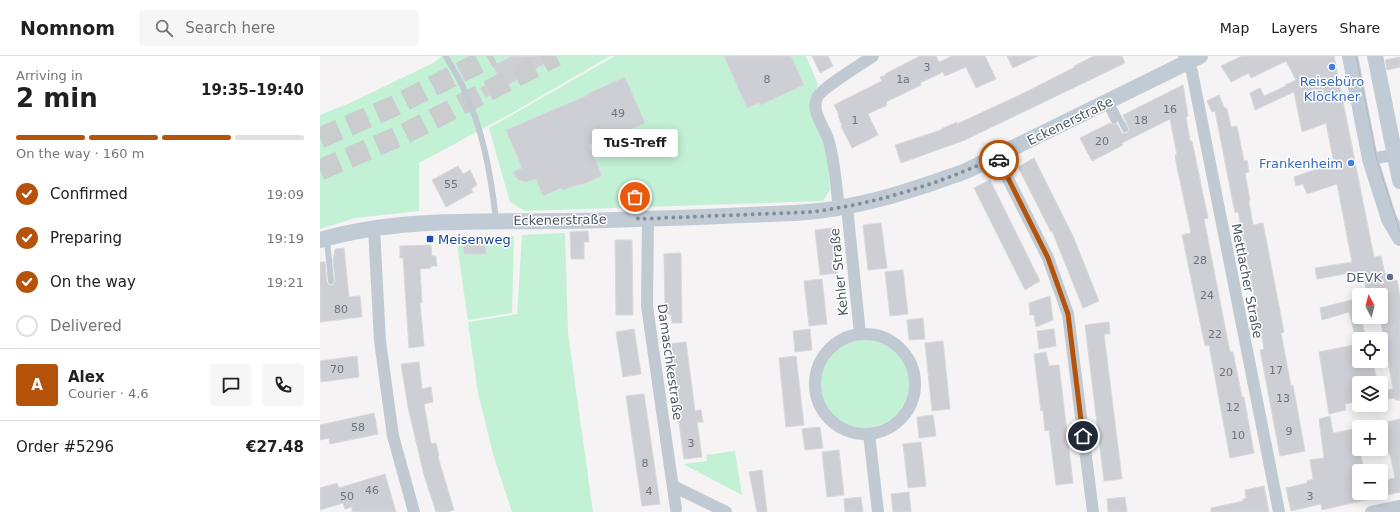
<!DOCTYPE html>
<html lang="en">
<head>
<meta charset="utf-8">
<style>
  :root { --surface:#fff; --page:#f6f6f6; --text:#202124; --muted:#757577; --line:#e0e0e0; --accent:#b45309 }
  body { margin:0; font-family:"DejaVu Sans",sans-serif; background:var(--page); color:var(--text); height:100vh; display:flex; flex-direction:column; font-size:15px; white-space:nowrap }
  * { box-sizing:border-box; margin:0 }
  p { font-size:13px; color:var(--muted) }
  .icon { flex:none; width:22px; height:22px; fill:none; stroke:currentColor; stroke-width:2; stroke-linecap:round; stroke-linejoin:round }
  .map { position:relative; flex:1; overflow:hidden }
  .panel { display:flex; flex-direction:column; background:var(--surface); width:320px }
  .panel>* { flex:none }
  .needle { width:26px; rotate:353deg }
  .fabs { position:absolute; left:1032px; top:232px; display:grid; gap:8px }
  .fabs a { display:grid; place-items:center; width:36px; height:36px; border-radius:4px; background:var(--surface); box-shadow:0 2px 10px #0003; font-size:20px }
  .pin { position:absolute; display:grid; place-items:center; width:34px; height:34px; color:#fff; margin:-17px; border:2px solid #fff; border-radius:50%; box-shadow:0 1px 4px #0007 }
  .courier { position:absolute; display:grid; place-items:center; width:40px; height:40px; margin:-20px; border:3px solid #b45309; border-radius:50%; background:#fff; color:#222; box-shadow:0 1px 5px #0007 }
  .bubble { position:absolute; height:28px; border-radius:4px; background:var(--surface); box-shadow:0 2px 10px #0003; font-size:13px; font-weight:800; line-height:28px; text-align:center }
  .summary em { font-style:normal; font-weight:800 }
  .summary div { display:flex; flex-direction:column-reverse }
  .summary { display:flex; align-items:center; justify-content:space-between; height:68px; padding:0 16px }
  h1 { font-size:26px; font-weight:800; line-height:30px }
  .bar { display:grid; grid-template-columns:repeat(4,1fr); gap:6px 4px; align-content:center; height:48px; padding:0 16px }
  .bar i { height:5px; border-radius:3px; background:var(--line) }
  .bar .on { background:var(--accent) }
  .bar p { grid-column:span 4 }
  .line { display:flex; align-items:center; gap:10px; padding:0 16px; border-top:1px solid var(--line) }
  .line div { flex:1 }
  .round { display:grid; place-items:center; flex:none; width:42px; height:42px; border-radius:4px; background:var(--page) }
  ol { padding:0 16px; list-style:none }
  li { display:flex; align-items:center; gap:12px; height:44px }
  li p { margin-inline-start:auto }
  li .icon { padding:4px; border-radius:50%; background:var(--accent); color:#fff; stroke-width:4 }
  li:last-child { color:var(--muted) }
  li i { width:22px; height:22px; border:2px solid var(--line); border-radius:50% }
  header { display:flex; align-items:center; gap:24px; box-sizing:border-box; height:56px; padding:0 20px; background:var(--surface); border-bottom:1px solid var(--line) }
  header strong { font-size:19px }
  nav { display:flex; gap:22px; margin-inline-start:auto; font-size:14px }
  .search { width:280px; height:36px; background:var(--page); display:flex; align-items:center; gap:10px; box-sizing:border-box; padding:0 14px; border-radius:4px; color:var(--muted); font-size:15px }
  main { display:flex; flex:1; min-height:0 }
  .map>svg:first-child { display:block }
  .green { fill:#c3f1d5 }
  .building { fill:#cdcfd5; stroke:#d7d9de }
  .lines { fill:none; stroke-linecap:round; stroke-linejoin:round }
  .highway-tunnel { stroke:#caccce; stroke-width:21; stroke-dasharray:21 10; stroke-linecap:butt }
  .lane { stroke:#c1cad2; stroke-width:6 }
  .street { stroke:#c1cad2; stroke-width:12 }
  .secondary { stroke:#c1cbd6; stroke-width:16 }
  .tram { stroke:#b5b8bd; stroke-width:1 }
  .done { stroke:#868d94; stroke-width:4; stroke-dasharray:0 7.2 }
  .route { stroke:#b45309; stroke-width:5 }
  .shop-dot { fill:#3f7fe0; stroke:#fff; stroke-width:1.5 }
  .transit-dot { fill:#1a4fb4; stroke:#fff; stroke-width:1.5 }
  .service-dot { fill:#5c6f8a; stroke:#fff; stroke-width:1.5 }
  .labels { text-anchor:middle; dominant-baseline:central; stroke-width:3; stroke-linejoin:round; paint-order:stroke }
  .number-label { font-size:11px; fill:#6b747e }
  .shop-label { font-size:13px; fill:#366cbe; stroke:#fff }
  .street-label { font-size:13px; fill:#4a5661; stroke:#fff }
  .transit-label { font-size:13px; fill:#164399; stroke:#fff; text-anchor:start }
  .service-label { font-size:13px; fill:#4e5e75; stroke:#fff; text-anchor:end }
</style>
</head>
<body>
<header>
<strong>Nomnom</strong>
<div class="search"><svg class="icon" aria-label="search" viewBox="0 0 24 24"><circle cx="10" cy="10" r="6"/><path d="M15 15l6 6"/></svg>Search here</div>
<nav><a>Map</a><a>Layers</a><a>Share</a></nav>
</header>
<main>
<section class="panel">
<div class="summary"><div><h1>2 min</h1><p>Arriving in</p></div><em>19:35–19:40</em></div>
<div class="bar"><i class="on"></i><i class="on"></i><i class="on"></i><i></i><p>On the way · 160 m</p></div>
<ol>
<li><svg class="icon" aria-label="check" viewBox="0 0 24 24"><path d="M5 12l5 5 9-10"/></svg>Confirmed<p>19:09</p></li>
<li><svg class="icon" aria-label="check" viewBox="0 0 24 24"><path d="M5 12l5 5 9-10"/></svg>Preparing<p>19:19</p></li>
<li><svg class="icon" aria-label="check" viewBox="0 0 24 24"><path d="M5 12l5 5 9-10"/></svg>On the way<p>19:21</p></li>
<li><i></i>Delivered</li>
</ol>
<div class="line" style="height:72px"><b class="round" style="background:var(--accent);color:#fff">A</b><div><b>Alex</b><p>Courier · 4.6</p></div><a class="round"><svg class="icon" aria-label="chat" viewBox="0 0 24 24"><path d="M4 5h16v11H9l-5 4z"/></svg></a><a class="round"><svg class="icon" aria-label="phone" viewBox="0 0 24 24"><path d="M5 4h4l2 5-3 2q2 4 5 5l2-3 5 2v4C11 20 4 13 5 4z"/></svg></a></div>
<div class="line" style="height:52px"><div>Order #5296</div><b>€27.48</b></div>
</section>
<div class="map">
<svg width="1080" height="456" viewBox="0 0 1080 456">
  <rect width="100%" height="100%" fill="#f5f3f3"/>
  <path class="green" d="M 122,0 L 290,0 L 192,57 L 99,107 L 99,155 L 35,162 L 0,173 L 0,59 L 30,47 L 113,7 Z
    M 295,0 L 486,0 L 498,28 L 491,50 L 507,100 L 510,134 L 503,145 L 205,155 L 190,146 L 169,72 Z
    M 245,177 L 248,277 L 273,456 L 192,456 L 173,398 L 158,337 L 148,266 L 197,258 L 202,179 Z
    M 194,180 L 192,257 L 148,264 L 136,182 Z
    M499 327a45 45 0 1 1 90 0a45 45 0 1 1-90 0Z
    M 415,395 L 422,439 L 363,408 L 387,405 L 386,399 Z"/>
  <path class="building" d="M 192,0 L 222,0 L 226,7 L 166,42 L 160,32 L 179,22 L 173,10 Z
    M 404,0 L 471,0 L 484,29 L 440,49 L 439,47 L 427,52 Z
    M 492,0 L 508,0 L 513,10 L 500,17 Z
    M 600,0 L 616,0 L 619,6 L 632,0 L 665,0 L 676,23 L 656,32 L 646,11 L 625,20 L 623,16 L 600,27 L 601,29 L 566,46 L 567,49 L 548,58 L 558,79 L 532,92 L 521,70 L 522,69 L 518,60 L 519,59 L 514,49 L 562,25 L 560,21 L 566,19 L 565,18 Z
    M 687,0 L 718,0 L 693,12 Z
    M 774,0 L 802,0 L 805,7 L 645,84 L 581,107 L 575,89 L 621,74 L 621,73 L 637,66 L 637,68 L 704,37 L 755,11 L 754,10 Z
    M 922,0 L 1014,0 L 1054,201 L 1061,200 L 1065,218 L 1072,217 L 1074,225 L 1077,224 L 1080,241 L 1080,344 L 1075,344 L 1075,342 L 1067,343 L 1065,334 L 1073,333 L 1060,261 L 1061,239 L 1057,239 L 1054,231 L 1046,233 L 1043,218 L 1040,218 L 1040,215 L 997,223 L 995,212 L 1032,206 L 1017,128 L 987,138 L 983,128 L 976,130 L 974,121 L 1014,107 L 1006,67 L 982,76 L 974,36 L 935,54 L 930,37 L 940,32 L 944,40 L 966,30 L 965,29 L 976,24 L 966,5 L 931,22 L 929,17 L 911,26 L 901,10 Z
    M 1080,1 L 1080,11 L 1067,14 L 1065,4 Z
    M 305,21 L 325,67 L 311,73 L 313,77 L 303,82 L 305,86 L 291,93 L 286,82 L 269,89 L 282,120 L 261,129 L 260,128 L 243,134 L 241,132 L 223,140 L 216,123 L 206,126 L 198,124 L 193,116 L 202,112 L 186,74 L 268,39 L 267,38 Z
    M 863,29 L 868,60 L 866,61 L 870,85 L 872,85 L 888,162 L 884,163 L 910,296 L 913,296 L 922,341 L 924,341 L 934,397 L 910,402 L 889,289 L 885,290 L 862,179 L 871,177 L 857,111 L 855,99 L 857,99 L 850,63 L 802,87 L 803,89 L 772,105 L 760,82 L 790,67 L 793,69 L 797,68 L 802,77 L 807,77 L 809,73 L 803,59 Z
    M 899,39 L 904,51 L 907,53 L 911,71 L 917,70 L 924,105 L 927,104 L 929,116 L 925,117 L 930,144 L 929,146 L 933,169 L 943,167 L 964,276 L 961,277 L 971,330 L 973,329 L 985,395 L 960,400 L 940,294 L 944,293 L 918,156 L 915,157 L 895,55 L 892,56 L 887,45 Z
    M 714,102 L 753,180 L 779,245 L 763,252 L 732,175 L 731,176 L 698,111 Z
    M 138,110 L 143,118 L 150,114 L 157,129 L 151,133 L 153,136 L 126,151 L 112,124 Z
    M 670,124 L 720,225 L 705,234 L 654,132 Z
    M 561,167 L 567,212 L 548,214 L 543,169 Z
    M 513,172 L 518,217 L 500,219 L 495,174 Z
    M 268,175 L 269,186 L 264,186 L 264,203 L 251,203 L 250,176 Z
    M 143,184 L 165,184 L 166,198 L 144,198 Z
    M 295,184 L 312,184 L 313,259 L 296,259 Z
    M 111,189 L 112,200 L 116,200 L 117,210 L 111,210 L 111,212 L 100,213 L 102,247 L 100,247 L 104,290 L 89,292 L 83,202 L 80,202 L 80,190 Z
    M 24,192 L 29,241 L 40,240 L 42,261 L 0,266 L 0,206 L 5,206 L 7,227 L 10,229 L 13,229 L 15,225 L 13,204 L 15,193 Z
    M 361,197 L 362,267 L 352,267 L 351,258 L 345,258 L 344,198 Z
    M 583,214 L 588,258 L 570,260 L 565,216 Z
    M 502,223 L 507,268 L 489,270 L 484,225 Z
    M 730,240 L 733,264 L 716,271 L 714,259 L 710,259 L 709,247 Z
    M 1039,242 L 1039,261 L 1041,261 L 1046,283 L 1036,283 L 1029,256 L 1002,264 L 1000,252 Z
    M 603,262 L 605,283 L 589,284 L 587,264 Z
    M 789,266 L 790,278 L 784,278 L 802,423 L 784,425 L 765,269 Z
    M 314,273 L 321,318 L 303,321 L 296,276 Z
    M 490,273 L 492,294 L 475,296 L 473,275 Z
    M 734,273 L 736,290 L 719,293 L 717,275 Z
    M 623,285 L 630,353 L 612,355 L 605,287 Z
    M 366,286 L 375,355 L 381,354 L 383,366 L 377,366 L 382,401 L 364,403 L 348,288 Z
    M 1039,288 L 1039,305 L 1052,305 L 1058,327 L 1039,327 L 1039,345 L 1025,348 L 1026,354 L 1009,358 L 999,296 Z
    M 726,296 L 729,310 L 739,309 L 753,427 L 736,429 L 729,374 L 725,375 L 723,354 L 721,355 L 714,298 Z
    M 37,300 L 39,321 L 1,326 L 0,305 Z
    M 476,300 L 484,369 L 466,371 L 459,302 Z
    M 99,306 L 102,333 L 111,331 L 113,346 L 104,348 L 111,388 L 116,387 L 119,400 L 118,401 L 134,454 L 127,456 L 116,456 L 104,419 L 88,351 L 81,308 Z
    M 324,338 L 340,448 L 322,450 L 306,340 Z
    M 54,357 L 58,378 L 10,388 L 9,382 L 0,384 L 0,369 Z
    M 613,359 L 616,380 L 599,382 L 597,361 Z
    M 1010,360 L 1013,377 L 1039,372 L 1039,381 L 1037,382 L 1044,415 L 1039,415 L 1039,437 L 1061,437 L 1061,441 L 1061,425 L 1075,422 L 1070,398 L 1062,397 L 1061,367 L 1080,363 L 1080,436 L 1002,454 L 1001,448 L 971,455 L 966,432 L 987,427 L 987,425 L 993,423 L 990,404 L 1004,402 L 999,363 Z
    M 500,371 L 503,392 L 485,394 L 482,373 Z
    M 601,386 L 606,430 L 588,432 L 583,388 Z
    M 519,394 L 524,439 L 507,441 L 502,396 Z
    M 442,414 L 447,456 L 437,456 L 429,416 Z
    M 65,418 L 76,456 L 32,456 L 32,451 L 25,453 L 23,447 L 0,454 L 0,432 L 17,427 L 19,432 Z
    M 944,430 L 949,456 L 891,456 L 891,452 L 923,445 L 923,443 L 926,442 L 925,434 Z
    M 589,436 L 591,456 L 573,456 L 571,438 Z
    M 541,441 L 543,456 L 525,456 L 524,443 Z
    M 805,441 L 807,456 L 788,456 L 787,443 Z"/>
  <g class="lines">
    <path class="highway-tunnel" d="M 0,82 L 72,51 L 173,0
      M 0,114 L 84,78 L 236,0"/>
    <path class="lane" d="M 126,1 C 132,11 139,22 144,33 C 163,74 171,119 176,164
      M 790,45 L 805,73
      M 785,47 L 794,65
      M 315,141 L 318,163
      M 7,184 L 11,225"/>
    <path class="street" d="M 864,0 L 872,16 L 959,456
      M 677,101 L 728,202 L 748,258 L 773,456
      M 1050,103 L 1080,98
      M 527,151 L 540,278
      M 519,153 C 516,130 515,105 508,83 C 504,70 491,56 497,42 C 500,33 543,7 553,0
      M 328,162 L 327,250 L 356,453
      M 54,172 L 60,285 L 73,380 L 94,456
      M495 328a50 50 0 1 1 100 0a50 50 0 1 1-100 0Z
      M 549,378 L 558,456
      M 353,430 L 406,456
      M 1051,456 L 1080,450"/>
    <path class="secondary" d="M 1030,0 L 1050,103 L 1069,163 L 1080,182
      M 1055,0 L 1080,125
      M 0,184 C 79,161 163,166 244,165 C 321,164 398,160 475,157 C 534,154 591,135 646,115 L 880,0"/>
    <path class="tram" d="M 1036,0 L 1057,104 L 1080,177"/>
  </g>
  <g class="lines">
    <path class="done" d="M 315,141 L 318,163 L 491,156 C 555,148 619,128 677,101 L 679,104"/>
    <path class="route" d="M 679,104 L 728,202 L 748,258 L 763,380"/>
  </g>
  <g class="shop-dot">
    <circle cx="1012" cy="11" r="4"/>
    <circle cx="1031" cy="107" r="4"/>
  </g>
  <rect class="transit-dot" x="106" y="179" width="8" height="8" rx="2"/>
  <circle class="service-dot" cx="1070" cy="221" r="4"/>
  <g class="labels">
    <g class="number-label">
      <text x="607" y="11">3</text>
      <text x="447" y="23">8</text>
      <text x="583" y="23">1a</text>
      <text x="850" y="53">16</text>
      <text x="298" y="57">49</text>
      <text x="535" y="64">1</text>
      <text x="821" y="64">18</text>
      <text x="782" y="85">20</text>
      <text x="131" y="128">55</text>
      <text x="880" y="204">28</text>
      <text x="887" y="239">24</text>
      <text x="21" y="253">80</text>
      <text x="895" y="278">22</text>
      <text x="17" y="313">70</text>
      <text x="956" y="314">17</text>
      <text x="906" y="316">20</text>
      <text x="963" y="342">13</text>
      <text x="913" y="351">12</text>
      <text x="38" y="371">58</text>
      <text x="969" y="375">9</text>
      <text x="918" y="379">10</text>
      <text x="371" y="387">3</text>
      <text x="325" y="407">8</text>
      <text x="52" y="434">46</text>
      <text x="329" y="435">4</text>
      <text x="27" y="440">50</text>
      <text x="990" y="440">3</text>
    </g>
    <g class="shop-label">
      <text x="1012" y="25">Reisebüro<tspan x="1012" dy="15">Klöckner</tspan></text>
      <text x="1023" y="107" text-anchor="end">Frankenheim</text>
    </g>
    <g class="street-label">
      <text transform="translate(750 65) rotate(-26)">Eckenerstraße</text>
      <text transform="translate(240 164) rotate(-1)">Eckenerstraße</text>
      <text transform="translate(519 216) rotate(-96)">Kehler Straße</text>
      <text transform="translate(927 225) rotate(79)">Mettlacher Straße</text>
      <text transform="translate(350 306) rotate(82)">Damaschkestraße</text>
    </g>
    <g class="transit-label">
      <text x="118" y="183">Meisenweg</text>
    </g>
    <g class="service-label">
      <text x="1062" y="221">DEVK</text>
    </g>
  </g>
</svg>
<div class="fabs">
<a><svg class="needle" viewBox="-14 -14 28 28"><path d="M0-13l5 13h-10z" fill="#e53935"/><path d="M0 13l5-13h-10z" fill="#757577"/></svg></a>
<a><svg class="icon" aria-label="locate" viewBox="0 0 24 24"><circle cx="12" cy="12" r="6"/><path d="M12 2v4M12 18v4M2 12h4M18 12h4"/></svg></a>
<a><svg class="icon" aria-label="layers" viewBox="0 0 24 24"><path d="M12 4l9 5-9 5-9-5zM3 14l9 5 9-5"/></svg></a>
<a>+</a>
<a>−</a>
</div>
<div class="pin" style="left:315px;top:141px;background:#ea580c"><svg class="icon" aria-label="bag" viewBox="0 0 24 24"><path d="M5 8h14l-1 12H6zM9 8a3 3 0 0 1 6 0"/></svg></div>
<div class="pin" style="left:763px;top:380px;background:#1f2937"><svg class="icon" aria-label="home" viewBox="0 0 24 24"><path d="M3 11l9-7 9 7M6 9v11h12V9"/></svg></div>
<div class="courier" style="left:679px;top:104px"><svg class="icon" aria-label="car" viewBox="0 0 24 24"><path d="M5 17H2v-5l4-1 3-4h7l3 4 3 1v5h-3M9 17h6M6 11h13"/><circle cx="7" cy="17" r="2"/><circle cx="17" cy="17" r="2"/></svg></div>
<div class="bubble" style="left:272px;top:73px;width:86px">TuS-Treff</div>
</div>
</main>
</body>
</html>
